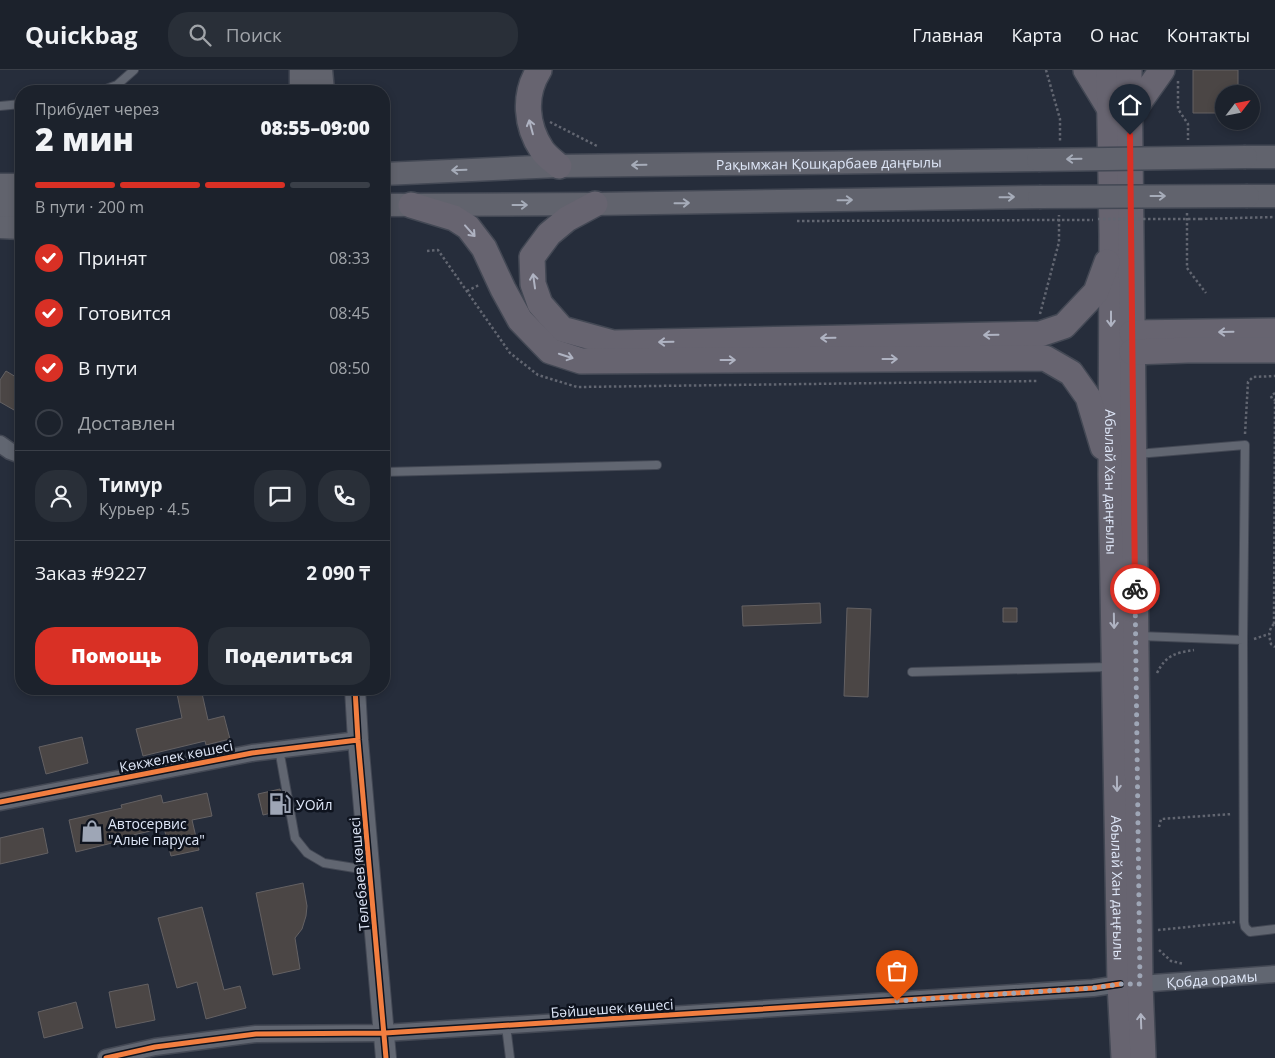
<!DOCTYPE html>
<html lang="ru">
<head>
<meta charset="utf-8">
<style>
  :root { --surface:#1c222c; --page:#292f38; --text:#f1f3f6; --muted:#a0a4a9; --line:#3a3f48; --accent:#d93025 }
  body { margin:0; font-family:"Open Sans",sans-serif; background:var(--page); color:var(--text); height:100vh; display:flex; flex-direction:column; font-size:19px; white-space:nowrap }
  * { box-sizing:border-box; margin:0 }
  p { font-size:16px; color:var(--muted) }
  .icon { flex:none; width:28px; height:28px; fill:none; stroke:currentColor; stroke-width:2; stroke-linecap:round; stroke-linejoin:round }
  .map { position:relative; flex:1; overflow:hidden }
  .sheet { position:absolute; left:15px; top:15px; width:375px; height:610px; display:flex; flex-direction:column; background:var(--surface); border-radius:20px; box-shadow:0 2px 8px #0003,0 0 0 1px var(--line) }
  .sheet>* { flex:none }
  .needle { width:32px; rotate:58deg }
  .controls { position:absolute; left:1215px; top:15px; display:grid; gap:10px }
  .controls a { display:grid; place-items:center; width:45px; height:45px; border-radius:50%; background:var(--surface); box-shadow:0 2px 8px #0003,0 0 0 1px var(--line); font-size:25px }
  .pin { position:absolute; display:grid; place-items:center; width:42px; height:42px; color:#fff; margin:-51px -21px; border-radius:50% 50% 50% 0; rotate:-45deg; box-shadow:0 0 5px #0007 }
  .pin .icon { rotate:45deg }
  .courier { position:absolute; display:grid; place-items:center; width:50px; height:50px; margin:-25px; border:4px solid #d93025; border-radius:50%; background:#fff; color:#222; box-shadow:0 1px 6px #0007 }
  .head em { font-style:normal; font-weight:800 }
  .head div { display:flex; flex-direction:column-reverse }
  .head { display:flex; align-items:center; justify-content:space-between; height:85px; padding:0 20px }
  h1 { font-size:32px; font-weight:800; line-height:38px }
  .bar { display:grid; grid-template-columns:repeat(4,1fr); gap:8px 5px; align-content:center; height:60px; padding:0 20px }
  .bar i { height:6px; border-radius:4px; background:var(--line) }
  .bar .current { background:var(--accent) }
  .bar p { grid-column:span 4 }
  .line { display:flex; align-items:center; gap:12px; padding:0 20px; border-top:1px solid var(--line) }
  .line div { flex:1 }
  .round { display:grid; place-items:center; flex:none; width:52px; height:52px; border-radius:20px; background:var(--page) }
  ol { padding:0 20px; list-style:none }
  li { display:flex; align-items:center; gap:15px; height:55px }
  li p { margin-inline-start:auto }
  li .icon { padding:5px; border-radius:50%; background:var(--accent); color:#fff; stroke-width:4 }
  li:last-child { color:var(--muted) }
  li i { width:28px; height:28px; border:2px solid var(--line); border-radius:50% }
  .button { display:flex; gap:10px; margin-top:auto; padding:10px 20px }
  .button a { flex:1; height:58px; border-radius:20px; background:var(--accent); color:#fff; font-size:20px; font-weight:800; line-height:58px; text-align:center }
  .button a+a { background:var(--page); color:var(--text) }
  header { display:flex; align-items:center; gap:30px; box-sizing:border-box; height:70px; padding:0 25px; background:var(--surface); border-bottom:1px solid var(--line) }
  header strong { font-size:24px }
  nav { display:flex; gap:28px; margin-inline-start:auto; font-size:18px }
  .search { width:350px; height:45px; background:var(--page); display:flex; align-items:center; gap:12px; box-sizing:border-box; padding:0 18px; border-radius:20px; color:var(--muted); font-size:19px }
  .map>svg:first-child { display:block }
  .building { fill:#4b4645; stroke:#646163 }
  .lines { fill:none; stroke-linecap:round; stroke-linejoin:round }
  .service-casing { stroke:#434854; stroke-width:10 }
  .minor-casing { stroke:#434854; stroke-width:19 }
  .tertiary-casing { stroke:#434854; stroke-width:22 }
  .secondary-casing { stroke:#434854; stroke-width:25 }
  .primary-casing { stroke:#434854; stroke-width:28 }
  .path { stroke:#626671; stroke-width:2.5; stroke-dasharray:2.5 2.5; stroke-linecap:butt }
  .service { stroke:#616671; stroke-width:8 }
  .minor { stroke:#616671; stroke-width:16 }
  .tertiary { stroke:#616671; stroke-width:20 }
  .secondary { stroke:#61636d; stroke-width:22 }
  .primary { stroke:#676470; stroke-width:25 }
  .secondary-bridge-casing { stroke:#434854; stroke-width:25; stroke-linecap:butt }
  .path-bridge { stroke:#626671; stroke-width:2.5; stroke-dasharray:2.5 2.5; stroke-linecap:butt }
  .secondary-bridge { stroke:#61636d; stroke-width:22 }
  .cycleway-casing { stroke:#0e131e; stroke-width:8 }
  .cycleway { stroke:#f27e40; stroke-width:5 }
  .oneway { stroke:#afb3c2 }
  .oneway2 { stroke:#a6acb9 }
  .done { stroke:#9ea6b6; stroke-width:5; stroke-dasharray:0 9 }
  .route { stroke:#d93025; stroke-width:6 }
  .labels { text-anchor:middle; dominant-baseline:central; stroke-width:5; stroke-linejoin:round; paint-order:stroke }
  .street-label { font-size:14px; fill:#dfe7f8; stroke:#0e131e }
  .poi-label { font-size:14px; fill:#dfe7f8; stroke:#0e131e; text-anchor:start }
</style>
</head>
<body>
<header>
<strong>Quickbag</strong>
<div class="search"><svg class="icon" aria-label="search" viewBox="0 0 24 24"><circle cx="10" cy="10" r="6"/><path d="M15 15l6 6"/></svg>Поиск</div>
<nav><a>Главная</a><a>Карта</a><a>О нас</a><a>Контакты</a></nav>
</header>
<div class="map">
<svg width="1275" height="988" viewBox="0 0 1275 988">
  <rect width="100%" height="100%" fill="#262d3b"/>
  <path class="building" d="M 1193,0 L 1238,0 L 1238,24 L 1224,24 L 1224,43 L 1193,43 Z
    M 6,301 L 21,310 L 21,329 L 14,340 L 0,332 L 0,310 Z
    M 820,533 L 821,553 L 743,556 L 742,536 Z
    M 847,538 L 871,539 L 868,627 L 844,626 Z
    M 1003,538 L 1017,538 L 1017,552 L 1003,552 Z
    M 176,619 L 201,619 L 208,650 L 224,646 L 230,669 L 206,675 L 205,671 L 143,686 L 136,659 L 182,648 Z
    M 82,667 L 88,693 L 46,704 L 39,677 Z
    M 280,719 L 284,740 L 263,745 L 258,724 Z
    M 207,723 L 212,746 L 192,750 L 199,780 L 171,786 L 164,758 L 115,769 L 116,772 L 76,782 L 69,750 L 122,738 L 121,735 L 161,725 L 163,733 Z
    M 43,758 L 48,783 L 0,794 L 0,768 Z
    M 303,813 L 307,836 L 306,846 L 302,859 L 295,868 L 300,899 L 273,905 L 256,823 Z
    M 202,837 L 224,920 L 240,916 L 246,938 L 206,949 L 197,912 L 177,918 L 158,848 Z
    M 148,914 L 155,950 L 116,958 L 109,922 Z
    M 76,932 L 83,958 L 44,968 L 38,942 Z"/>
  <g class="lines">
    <defs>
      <path id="service" d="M 101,21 L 117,15 L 134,0
        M 0,36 L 21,34
        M 1137,384 L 1245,375 L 1243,570
        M 384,402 L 657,395
        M 1140,566 L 1243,570 L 1244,852 L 1245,857 L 1250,862 L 1275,859
        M 912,602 L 1110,597
        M 279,679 L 295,768 L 307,783 L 324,793 L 367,800
        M 506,956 L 510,988"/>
      <g id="minor">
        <path d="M 0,374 L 10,381 L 21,385"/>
        <path d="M 0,732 L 252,683 L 358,670"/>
        <path id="s1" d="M 1140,914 L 1275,904"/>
        <path d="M 106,988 L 155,977 L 256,964 L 385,963 L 1093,918 L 1120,914"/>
      </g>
      <path id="tertiary" d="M 355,619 L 358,670 L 386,988"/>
      <g id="secondary">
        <path d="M 321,0 L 323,21"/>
        <path d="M 301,21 L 301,0"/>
        <path d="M 1246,87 L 1275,87"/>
        <path id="s2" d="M 384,104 L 559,96 L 1038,90"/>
        <path d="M 0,115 L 21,115"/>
        <path d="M 1248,126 L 1275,126"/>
        <path d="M 384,135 L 595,134 L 1039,127"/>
        <path d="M 0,137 L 21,137"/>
        <path d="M 0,157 L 21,158"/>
      </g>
      <g id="primary">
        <path d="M 539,0 C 523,25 526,56 542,80 C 546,86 553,91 559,96"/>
        <path d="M 1086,0 L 1108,36"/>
        <path id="s3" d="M 1109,0 L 1112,165 L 1111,405 L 1120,914 L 1124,988"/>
        <path d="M 1129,0 L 1140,914 L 1143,988"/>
        <path d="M 1130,45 L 1162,0"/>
        <path d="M 595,134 L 567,149 L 549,164 L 532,187 L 533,214 L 540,234 L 562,259 L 613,273 L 1040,264 L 1064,256 L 1096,222 L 1107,192"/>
        <path d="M 411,135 L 454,148 L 468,157 L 484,178 L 503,219 L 520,250 L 550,281 L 581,291 L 1045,288 L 1071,303 L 1088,327 L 1103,377"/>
        <path d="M 1132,263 L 1275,261"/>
        <path d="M 1132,282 L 1188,280 L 1275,280"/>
      </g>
    </defs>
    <use href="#service" class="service-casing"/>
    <use href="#minor" class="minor-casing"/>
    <use href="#tertiary" class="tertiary-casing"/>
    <use href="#secondary" class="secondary-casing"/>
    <use href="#primary" class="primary-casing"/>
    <path class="path" d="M 1046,0 L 1060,49 L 1060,72
      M 1178,11 L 1178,39 L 1188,54 L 1188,70
      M 550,52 L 597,76
      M 1187,143 L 1187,198 L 1206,223
      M 1200,149 L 1275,147
      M 1067,150 L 1093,150
      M 797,151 L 1052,150
      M 427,181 L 438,180 L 510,283 L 538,305 L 577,317 L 1038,311
      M 467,221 L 479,215
      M 1040,244 L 1059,172 L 1059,145
      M 1275,323 L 1271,326 L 1272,329 L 1275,330
      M 1245,364 L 1248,312 L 1253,307 L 1275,306
      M 1274,554 L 1275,330
      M 1274,554 C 1268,560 1269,566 1271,574 L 1275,577
      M 1254,569 L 1269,564
      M 1157,603 C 1166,585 1175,583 1194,580
      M 1159,757 L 1161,749 L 1232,744
      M 1158,860 L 1235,852
      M 1159,880 L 1171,891 L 1184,894"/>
    <use href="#service" class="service"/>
    <use href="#minor" class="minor"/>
    <use href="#tertiary" class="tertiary"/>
    <use href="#secondary" class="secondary"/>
    <use href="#primary" class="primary"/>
    <defs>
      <path id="secondary-bridge" d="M 1038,90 L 1246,87
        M 1039,127 L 1248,126"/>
    </defs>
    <use href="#secondary-bridge" class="secondary-bridge-casing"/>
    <path class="path-bridge" d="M 1098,149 L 1200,149
      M 1052,150 L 1067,150"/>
    <use href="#secondary-bridge" class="secondary-bridge"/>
    <defs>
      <path id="cycleway" d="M 355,619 L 358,670 L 386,988
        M 0,732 L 252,683 L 358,670
        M 106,988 L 155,977 L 256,964 L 385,963 L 1093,918 L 1120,914"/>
    </defs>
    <use href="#cycleway" class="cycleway-casing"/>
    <use href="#cycleway" class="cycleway"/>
  </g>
  <defs><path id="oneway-shaft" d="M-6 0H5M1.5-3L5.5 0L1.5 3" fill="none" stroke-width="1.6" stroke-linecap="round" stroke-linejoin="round" transform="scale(1.25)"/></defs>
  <g class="oneway">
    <use href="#oneway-shaft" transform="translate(531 57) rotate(-105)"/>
    <use href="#oneway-shaft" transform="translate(470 161) rotate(48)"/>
    <use href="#oneway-shaft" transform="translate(534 211) rotate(-98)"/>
    <use href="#oneway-shaft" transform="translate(1111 249) rotate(90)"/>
    <use href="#oneway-shaft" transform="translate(1226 262) rotate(179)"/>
    <use href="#oneway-shaft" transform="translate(991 265) rotate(179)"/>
    <use href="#oneway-shaft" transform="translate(828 268) rotate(179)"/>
    <use href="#oneway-shaft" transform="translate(666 272) rotate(179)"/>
    <use href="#oneway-shaft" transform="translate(566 286) rotate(18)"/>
    <use href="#oneway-shaft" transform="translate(890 289)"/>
    <use href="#oneway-shaft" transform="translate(728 290)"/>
    <use href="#oneway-shaft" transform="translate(1114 551) rotate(89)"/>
    <use href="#oneway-shaft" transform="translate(1117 714) rotate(89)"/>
    <use href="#oneway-shaft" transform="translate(1141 951) rotate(-92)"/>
  </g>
  <g class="oneway2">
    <use href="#oneway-shaft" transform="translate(1074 89) rotate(179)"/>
    <use href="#oneway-shaft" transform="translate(639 95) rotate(179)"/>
    <use href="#oneway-shaft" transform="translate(459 100) rotate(178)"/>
    <use href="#oneway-shaft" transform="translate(1158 126)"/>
    <use href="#oneway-shaft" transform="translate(1007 127) rotate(-1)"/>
    <use href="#oneway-shaft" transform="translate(845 130) rotate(-1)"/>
    <use href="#oneway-shaft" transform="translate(682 133) rotate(-1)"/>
    <use href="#oneway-shaft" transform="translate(520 135)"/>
  </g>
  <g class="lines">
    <path class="done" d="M 897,931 L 1093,918 L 1120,914 L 1140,914 L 1135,519"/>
    <path class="route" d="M 1130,65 L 1135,519"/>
  </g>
  <defs>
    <symbol id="fuel-bare" viewBox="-9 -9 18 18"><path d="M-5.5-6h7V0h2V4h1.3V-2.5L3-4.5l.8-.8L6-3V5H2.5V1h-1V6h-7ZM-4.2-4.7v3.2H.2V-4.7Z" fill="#9ea6b6" stroke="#0e131e" stroke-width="2.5" paint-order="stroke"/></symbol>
    <symbol id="shop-bare" viewBox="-9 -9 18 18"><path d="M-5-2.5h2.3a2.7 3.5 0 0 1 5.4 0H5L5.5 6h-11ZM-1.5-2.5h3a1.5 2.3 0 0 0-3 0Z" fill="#9ea6b6" stroke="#0e131e" stroke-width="2.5" paint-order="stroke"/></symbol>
  </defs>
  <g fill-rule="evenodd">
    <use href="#fuel-bare" x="264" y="718" width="32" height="32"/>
    <use href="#shop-bare" x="76" y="745" width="32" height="32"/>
  </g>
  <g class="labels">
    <g class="street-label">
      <text stroke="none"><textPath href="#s2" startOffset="445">Рақымжан Қошқарбаев даңғылы</textPath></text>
      <text stroke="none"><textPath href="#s3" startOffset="412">Абылай Хан даңғылы</textPath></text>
      <text transform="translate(176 686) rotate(-11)">Көкжелек көшесі</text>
      <text transform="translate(359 804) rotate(-95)">Төлебаев көшесі</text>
      <text stroke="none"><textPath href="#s3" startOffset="818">Абылай Хан даңғылы</textPath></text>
      <text stroke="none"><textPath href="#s1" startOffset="72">Қобда орамы</textPath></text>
      <text transform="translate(612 938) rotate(-4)">Бәйшешек көшесі</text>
    </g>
    <g class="poi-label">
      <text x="296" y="734">УОйл</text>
      <text x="108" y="753">Автосервис<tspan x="108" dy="16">"Алые паруса"</tspan></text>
    </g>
  </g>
</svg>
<div class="controls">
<a><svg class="needle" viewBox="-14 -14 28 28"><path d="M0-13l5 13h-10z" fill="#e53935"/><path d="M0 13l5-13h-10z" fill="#a0a4a9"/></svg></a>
</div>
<div class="pin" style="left:897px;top:931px;background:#ea580c"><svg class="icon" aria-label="bag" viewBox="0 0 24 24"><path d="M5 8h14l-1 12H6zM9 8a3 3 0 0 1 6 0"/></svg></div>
<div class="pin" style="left:1130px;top:65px;background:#1f2937"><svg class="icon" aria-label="home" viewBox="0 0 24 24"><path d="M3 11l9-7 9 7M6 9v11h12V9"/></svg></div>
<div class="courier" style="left:1135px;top:519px"><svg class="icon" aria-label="bike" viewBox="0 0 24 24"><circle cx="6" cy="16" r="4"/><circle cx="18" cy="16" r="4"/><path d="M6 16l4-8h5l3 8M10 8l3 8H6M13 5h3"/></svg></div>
<section class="sheet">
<div class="head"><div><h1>2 мин</h1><p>Прибудет через</p></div><em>08:55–09:00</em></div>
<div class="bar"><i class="current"></i><i class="current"></i><i class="current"></i><i></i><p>В пути · 200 m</p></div>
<ol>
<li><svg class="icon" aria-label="check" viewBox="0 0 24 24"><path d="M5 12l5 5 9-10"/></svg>Принят<p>08:33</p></li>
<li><svg class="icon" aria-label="check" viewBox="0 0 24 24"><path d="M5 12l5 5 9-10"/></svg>Готовится<p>08:45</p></li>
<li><svg class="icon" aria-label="check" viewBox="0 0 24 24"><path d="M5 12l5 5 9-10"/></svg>В пути<p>08:50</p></li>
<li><i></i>Доставлен</li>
</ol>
<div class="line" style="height:90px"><a class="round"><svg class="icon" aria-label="person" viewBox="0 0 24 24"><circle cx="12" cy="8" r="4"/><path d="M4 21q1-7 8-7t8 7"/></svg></a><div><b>Тимур</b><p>Курьер · 4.5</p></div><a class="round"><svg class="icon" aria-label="chat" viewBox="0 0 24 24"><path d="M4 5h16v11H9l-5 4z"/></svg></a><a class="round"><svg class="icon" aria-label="phone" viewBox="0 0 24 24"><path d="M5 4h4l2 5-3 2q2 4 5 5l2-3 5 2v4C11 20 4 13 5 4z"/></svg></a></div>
<div class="line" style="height:65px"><div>Заказ #9227</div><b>2 090 ₸</b></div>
<div class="button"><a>Помощь</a><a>Поделиться</a></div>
</section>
</div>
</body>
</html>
